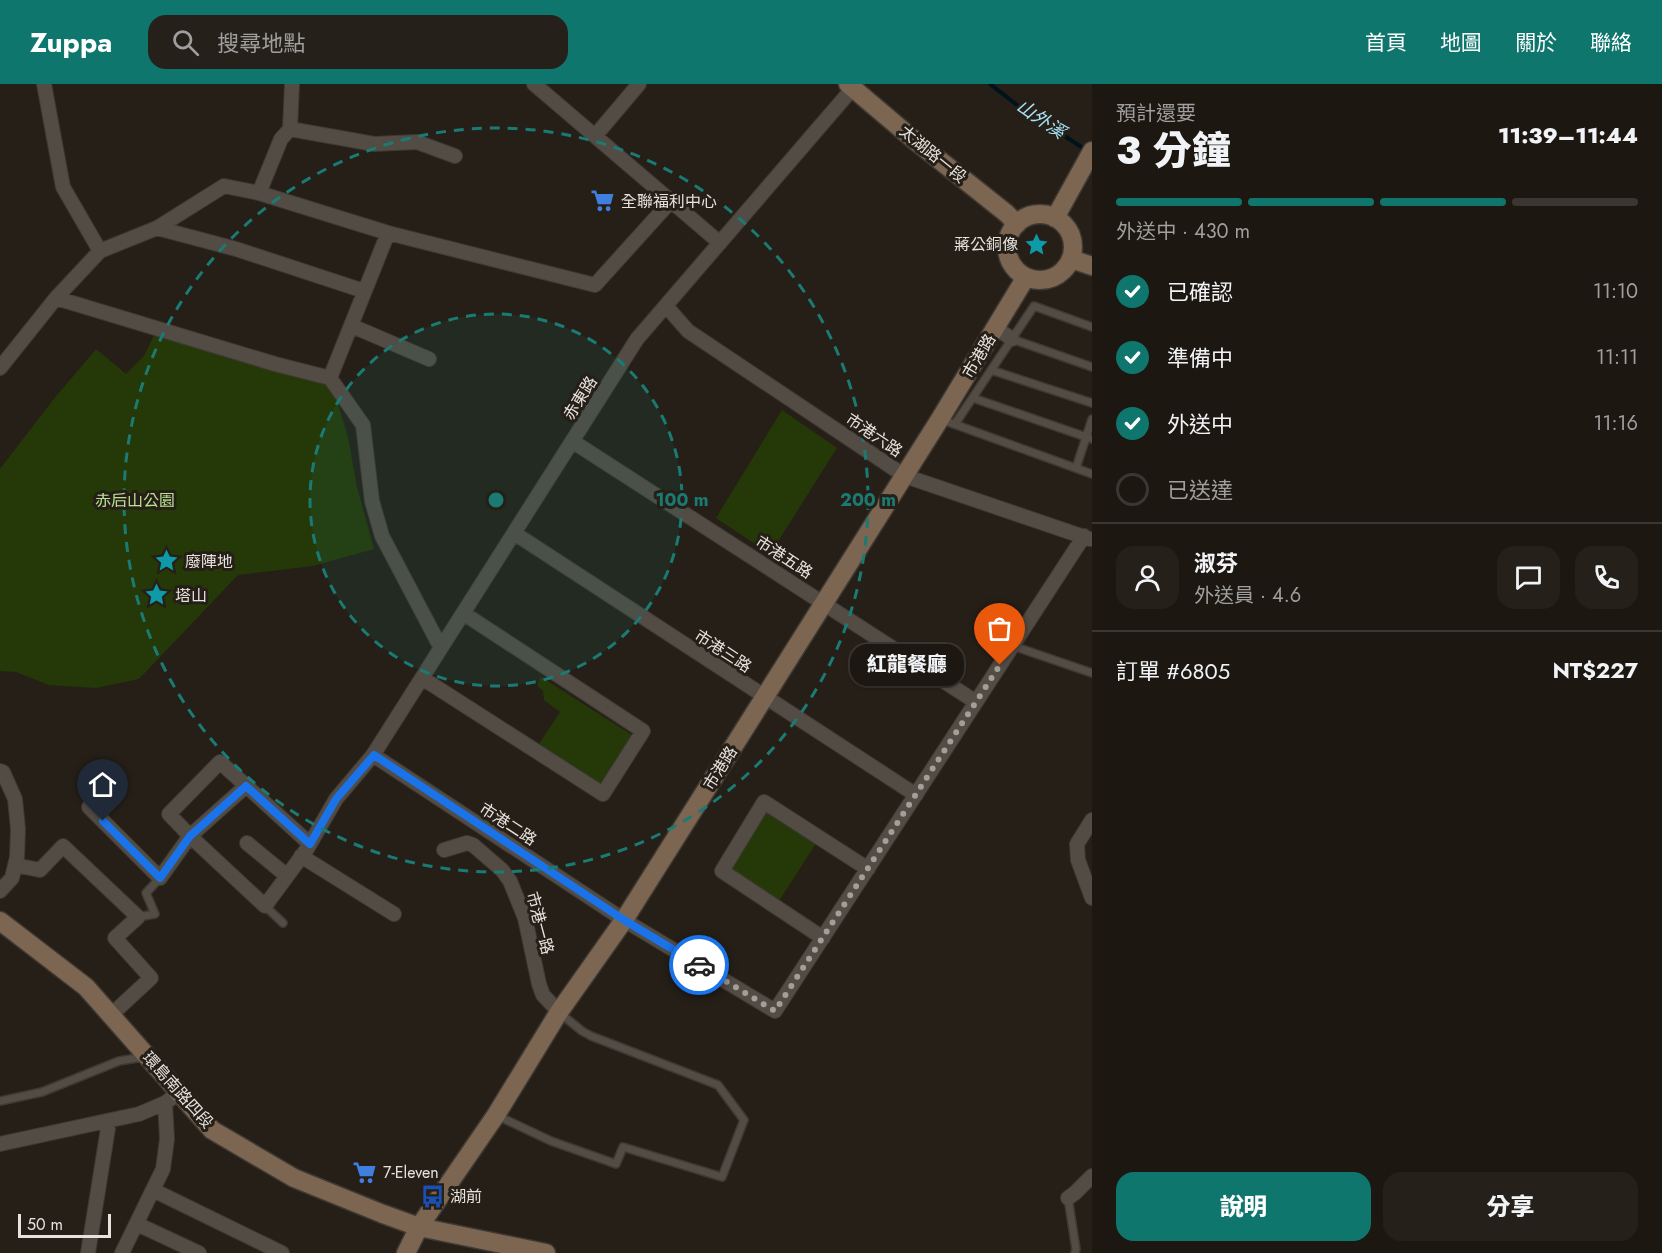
<!DOCTYPE html>
<html lang="zh-TW">
<head>
<meta charset="utf-8">
<style>
  :root { --surface:#1c1711; --page:#25201a; --text:#f1f3f6; --muted:#a09f9f; --line:#3a3631; --accent:#0f766e }
  body { margin:0; font-family:Jost,"Noto Sans TC",sans-serif; background:var(--page); color:var(--text); height:100vh; display:flex; flex-direction:column; font-size:22px; white-space:nowrap }
  * { box-sizing:border-box; margin:0 }
  p { font-size:20px; color:var(--muted) }
  .icon { flex:none; width:33px; height:33px; fill:none; stroke:currentColor; stroke-width:2; stroke-linecap:round; stroke-linejoin:round }
  .map { position:relative; flex:1; overflow:hidden }
  .drawer { display:flex; flex-direction:column; background:var(--surface); width:570px }
  .drawer>* { flex:none }
  .scale { position:absolute; left:18px; bottom:15px; width:93px; box-sizing:border-box; padding-left:6px; border:3px solid #e6e2dd; border-top:0; font-size:16px; line-height:21px; white-space:nowrap; color:#e6e2dd; -webkit-text-stroke:4px #251f17; paint-order:stroke }
  .pin { position:absolute; display:grid; place-items:center; width:51px; height:51px; color:#fff; margin:-62px -26px; border-radius:50% 50% 50% 0; rotate:-45deg; box-shadow:0 0 6px #0007 }
  .pin .icon { rotate:45deg }
  .courier { position:absolute; display:grid; place-items:center; width:60px; height:60px; margin:-30px; border:4px solid #1a73e8; border-radius:50%; background:#fff; color:#222; box-shadow:0 2px 8px #0007 }
  .bubble { position:absolute; height:42px; border-radius:18px; background:var(--surface); box-shadow:0 2px 4px #0004,0 0 0 2px var(--line); font-size:20px; font-weight:800; line-height:42px; text-align:center }
  .headline em { font-style:normal; font-weight:800 }
  .headline div { display:flex; flex-direction:column-reverse }
  .headline { display:flex; align-items:center; justify-content:space-between; height:102px; padding:0 24px }
  h1 { font-size:39px; font-weight:800; line-height:45px }
  .bar { display:grid; grid-template-columns:repeat(4,1fr); gap:9px 6px; align-content:center; height:72px; padding:0 24px }
  .bar i { height:8px; border-radius:4px; background:var(--line) }
  .bar .selected { background:var(--accent) }
  .bar p { grid-column:span 4 }
  .line { display:flex; align-items:center; gap:15px; padding:0 24px; border-top:2px solid var(--line) }
  .line div { flex:1 }
  .round { display:grid; place-items:center; flex:none; width:63px; height:63px; border-radius:18px; background:var(--page) }
  ol { padding:0 24px; list-style:none }
  li { display:flex; align-items:center; gap:18px; height:66px }
  li p { margin-inline-start:auto }
  li .icon { padding:6px; border-radius:50%; background:var(--accent); color:#fff; stroke-width:4 }
  li:last-child { color:var(--muted) }
  li i { width:33px; height:33px; border:3px solid var(--line); border-radius:50% }
  .button { display:flex; gap:12px; margin-top:auto; padding:12px 24px }
  .button a { flex:1; height:69px; border-radius:18px; background:var(--accent); color:#fff; font-size:24px; font-weight:800; line-height:69px; text-align:center }
  .button a+a { background:var(--page); color:var(--text) }
  header { display:flex; align-items:center; gap:36px; box-sizing:border-box; height:84px; padding:0 30px; background:var(--accent); color:#fff }
  header strong { font-size:28px }
  nav { display:flex; gap:33px; margin-inline-start:auto; font-size:21px }
  .search { width:420px; height:54px; background:var(--page); display:flex; align-items:center; gap:15px; box-sizing:border-box; padding:0 21px; border-radius:18px; color:var(--muted); font-size:22px }
  main { display:flex; flex:1; min-height:0 }
  .map>svg:first-child { display:block }
  .green { fill:#253908 }
  .lines { fill:none; stroke-linecap:round; stroke-linejoin:round }
  .stream { stroke:#00131b; stroke-width:4 }
  .lane-casing { stroke:#3e3933; stroke-width:10 }
  .street-casing { stroke:#3e3933; stroke-width:16 }
  .secondary-casing { stroke:#3e3933; stroke-width:21 }
  .lane { stroke:#534c44; stroke-width:7 }
  .street { stroke:#534c44; stroke-width:14 }
  .secondary { stroke:#7c6652; stroke-width:18 }
  .done { stroke:#a29e98; stroke-width:6; stroke-dasharray:0 10.8 }
  .route { stroke:#1a73e8; stroke-width:8 }
  .ring { fill:none; stroke:#1a7b74; stroke-width:3; stroke-dasharray:10 8 }
  .labels { text-anchor:middle; dominant-baseline:central; stroke-width:6; stroke-linejoin:round; paint-order:stroke }
  .street-label { font-size:16px; fill:#e6e2dd; stroke:#251f17 }
  .poi-label { font-size:16px; fill:#e6e2dd; stroke:#251f17; text-anchor:start }
  .park-label { font-size:16px; fill:#b9e191; stroke:#251f17 }
  .water-label { font-size:18px; font-style:italic; fill:#a8e3fa; stroke:#251f17 }
  .centre { fill:#1a7b74; stroke:#251f17; stroke-width:3 }
  .ring-label { font-size:18px; text-anchor:middle; font-weight:bold; fill:#1a7b74; stroke:#251f17; stroke-width:6; stroke-linejoin:round; paint-order:stroke }
</style>
</head>
<body>
<header>
<strong>Zuppa</strong>
<div class="search"><svg class="icon" aria-label="search" viewBox="0 0 24 24"><circle cx="10" cy="10" r="6"/><path d="M15 15l6 6"/></svg>搜尋地點</div>
<nav><a>首頁</a><a>地圖</a><a>關於</a><a>聯絡</a></nav>
</header>
<main>
<div class="map">
<svg width="1092" height="1169" viewBox="0 0 1092 1169">
  <rect width="100%" height="100%" fill="#251f17"/>
  <path class="green" d="M 157,245 L 330,294 L 348,353 L 357,403 L 374,465 L 313,482 L 238,491 L 139,595 L 96,604 L 49,601 L 16,588 L 0,587 L 0,385 L 53,316 L 96,265 L 126,290 L 144,272 Z
    M 782,326 L 837,364 L 770,470 L 716,434 Z
    M 541,593 L 632,651 L 600,701 L 539,660 L 560,628 L 544,616 L 543,607 L 537,601 Z
    M 765,725 L 817,758 L 777,820 L 726,786 Z"/>
  <g class="lines">
    <path class="stream" d="M 990,0 L 1017,21 L 1086,66"/>
    <defs>
      <path id="lane" d="M 1012,255 L 1092,283
        M 991,286 L 1092,319
        M 973,314 L 1092,355
        M 940,335 L 1092,390
        M 955,340 L 1034,222 L 1092,243
        M 1076,384 L 1092,335
        M 1013,562 L 1092,589
        M 265,822 L 283,839
        M 138,833 L 155,830 L 146,809 L 160,794
        M 0,1017 L 42,1008 L 119,977 L 143,973
        M 498,1032 L 551,1057 L 616,1080 L 623,1063 L 722,1093 L 744,1036 L 718,1001 L 591,952 L 582,947 L 561,930
        M 1068,1114 L 1076,1165 L 1075,1169"/>
      <path id="street" d="M 534,0 L 720,159
        M 290,45 L 374,60 L 417,58 L 455,72
        M 595,52 L 639,0
        M 259,109 L 281,55 L 290,45 L 292,0
        M 157,144 L 236,165 L 364,207
        M 100,167 L 157,144 L 224,102 L 259,109 L 388,149 L 595,201 L 671,117
        M 56,214 L 275,280 L 330,294 L 388,149
        M 666,222 L 688,247 L 905,392 L 1090,455
        M 352,242 L 429,275
        M 996,244 L 1012,255
        M 0,284 L 56,214 L 100,167 L 63,103 L 44,0
        M 330,294 L 363,341 L 372,417 L 382,452 L 441,564
        M 572,357 L 976,618
        M 514,449 L 916,711
        M 422,594 L 603,710 L 643,647 L 463,529
        M 373,671 L 624,836 L 775,927 L 1084,452
        M 0,687 L 3,688 L 15,715 L 18,745 L 17,773 L 12,794 L 0,807
        M 246,702 L 190,752 L 169,730 L 220,678 L 310,760
        M 89,723 L 160,794 L 190,752 L 265,822 L 307,765 L 336,715 L 373,671 L 637,255 L 853,4
        M 1092,736 L 1077,760 L 1078,776 L 1092,814
        M 247,759 L 287,792
        M 444,766 L 467,759 L 473,761 L 502,786 L 510,797 L 525,834 L 539,900 L 543,911 L 559,928
        M 301,772 L 394,830
        M 15,781 L 40,786 L 63,762 L 138,833 L 115,854 L 151,894 L 111,931
        M 823,854 L 722,787 L 764,718 L 868,785
        M 0,1060 L 139,1030 L 165,1019 L 179,1009
        M 153,1106 L 282,1169
        M 1068,1114 L 1075,1109 L 1092,1092
        M 137,1140 L 199,1169
        M 88,1169 L 109,1038
        M 122,1169 L 163,1085 L 167,1055 L 165,1019"/>
      <path id="secondary" d="M 848,0 L 913,55 L 1006,129 L 1017,140
        M1007 163a33 33 0 1 1 66 0a33 33 0 1 1-66 0Z
        M 1055,134 L 1092,67
        M 1071,175 L 1092,182
        M 0,837 L 86,903 L 212,1046 L 294,1094 L 383,1130 L 419,1143 L 546,1169
        M 406,1169 L 419,1143 L 496,1031 L 559,928 L 624,836 L 940,335 L 1026,193"/>
    </defs>
    <use href="#lane" class="lane-casing"/>
    <use href="#street" class="street-casing"/>
    <use href="#secondary" class="secondary-casing"/>
    <use href="#lane" class="lane"/>
    <use href="#street" class="street"/>
    <use href="#secondary" class="secondary"/>
  </g>
  <g class="lines">
    <path class="done" d="M 699,881 L 775,927 L 1000,581"/>
    <path class="route" d="M 103,737 L 160,794 L 190,752 L 246,702 L 310,760 L 336,715 L 374,671 L 624,836 L 699,881"/>
  </g>
  <circle cx="496" cy="416" r="186" fill="#1a7b74" fill-opacity=".12"/>
  <g class="ring">
    <circle cx="496" cy="416" r="186"/>
    <circle cx="496" cy="416" r="372"/>
  </g>
  <defs>
    <symbol id="supermarket-bare" viewBox="-9 -9 18 18"><path d="M-6-5.5h2.5l.6 2H6L4.5 2H-2.5L-4.4-4H-6ZM-1.5 3.2a1.3 1.3 0 1 0 .1 0ZM3 3.2a1.3 1.3 0 1 0 .1 0Z" fill="#3f7fe0" stroke="#251f17" stroke-width="2.5" paint-order="stroke"/></symbol>
    <symbol id="sight-bare" viewBox="-9 -9 18 18"><path d="M0-6L1.8-2.2L6-1.7L2.9 1.2L3.7 5.4L0 3.3L-3.7 5.4L-2.9 1.2L-6-1.7L-1.8-2.2Z" fill="#0f9aa8" stroke="#251f17" stroke-width="2.5" paint-order="stroke"/></symbol>
    <symbol id="bus-bare" viewBox="-9 -9 18 18"><path d="M-5-6H5V4H4V6H2V4H-2V6H-4V4H-5ZM-3.5-4V0h7V-4ZM-3.5 1.2v1.5H-2V1.2ZM2 1.2v1.5H3.5V1.2Z" fill="#1a4fb4" stroke="#251f17" stroke-width="2.5" paint-order="stroke"/></symbol>
  </defs>
  <g fill-rule="evenodd">
    <use href="#supermarket-bare" x="586" y="100" width="33" height="33"/>
    <use href="#sight-bare" x="1020" y="144" width="33" height="33"/>
    <use href="#sight-bare" x="150" y="460" width="33" height="33"/>
    <use href="#sight-bare" x="140" y="494" width="33" height="33"/>
    <use href="#supermarket-bare" x="348" y="1072" width="33" height="33"/>
    <use href="#bus-bare" x="416" y="1096" width="33" height="33"/>
  </g>
  <g class="labels">
    <g class="street-label">
      <text transform="translate(933 70) rotate(39)">太湖路一段</text>
      <text transform="translate(979 272) rotate(-59)">市港路</text>
      <text transform="translate(580 314) rotate(-58)">赤東路</text>
      <text transform="translate(874 351) rotate(34)">市港六路</text>
      <text transform="translate(784 473) rotate(33)">市港五路</text>
      <text transform="translate(723 567) rotate(33)">市港三路</text>
      <text transform="translate(720 684) rotate(-58)">市港路</text>
      <text transform="translate(508 740) rotate(33)">市港二路</text>
      <text transform="translate(540 839) rotate(75)">市港一路</text>
      <text transform="translate(178 1006) rotate(48)">環島南路四段</text>
    </g>
    <g class="poi-label">
      <text x="621" y="117">全聯福利中心</text>
      <text x="1018" y="160" text-anchor="end">蔣公銅像</text>
      <text x="185" y="477">廢陣地</text>
      <text x="175" y="511">塔山</text>
      <text x="383" y="1088">7-Eleven</text>
      <text x="450" y="1112">湖前</text>
    </g>
    <g class="park-label">
      <text x="135" y="416">赤后山公園</text>
    </g>
    <g class="water-label">
      <text transform="translate(1041 35) rotate(34)">山外溪</text>
    </g>
  </g>
  <circle cx="496" cy="416" r="9" class="centre"/>
  <g class="ring-label">
    <text x="682" y="422">100 m</text>
    <text x="868" y="422">200 m</text>
  </g>
</svg>
<div class="scale">50 m</div>
<div class="pin" style="left:1000px;top:581px;background:#ea580c"><svg class="icon" aria-label="bag" viewBox="0 0 24 24"><path d="M5 8h14l-1 12H6zM9 8a3 3 0 0 1 6 0"/></svg></div>
<div class="pin" style="left:103px;top:737px;background:#1f2937"><svg class="icon" aria-label="home" viewBox="0 0 24 24"><path d="M3 11l9-7 9 7M6 9v11h12V9"/></svg></div>
<div class="courier" style="left:699px;top:881px"><svg class="icon" aria-label="car" viewBox="0 0 24 24"><path d="M5 17H2v-5l4-1 3-4h7l3 4 3 1v5h-3M9 17h6M6 11h13"/><circle cx="7" cy="17" r="2"/><circle cx="17" cy="17" r="2"/></svg></div>
<div class="bubble" style="left:850px;top:560px;width:114px">紅龍餐廳</div>
</div>
<section class="drawer">
<div class="headline"><div><h1>3 分鐘</h1><p>預計還要</p></div><em>11:39–11:44</em></div>
<div class="bar"><i class="selected"></i><i class="selected"></i><i class="selected"></i><i></i><p>外送中 · 430 m</p></div>
<ol>
<li><svg class="icon" aria-label="check" viewBox="0 0 24 24"><path d="M5 12l5 5 9-10"/></svg>已確認<p>11:10</p></li>
<li><svg class="icon" aria-label="check" viewBox="0 0 24 24"><path d="M5 12l5 5 9-10"/></svg>準備中<p>11:11</p></li>
<li><svg class="icon" aria-label="check" viewBox="0 0 24 24"><path d="M5 12l5 5 9-10"/></svg>外送中<p>11:16</p></li>
<li><i></i>已送達</li>
</ol>
<div class="line" style="height:108px"><a class="round"><svg class="icon" aria-label="person" viewBox="0 0 24 24"><circle cx="12" cy="8" r="4"/><path d="M4 21q1-7 8-7t8 7"/></svg></a><div><b>淑芬</b><p>外送員 · 4.6</p></div><a class="round"><svg class="icon" aria-label="chat" viewBox="0 0 24 24"><path d="M4 5h16v11H9l-5 4z"/></svg></a><a class="round"><svg class="icon" aria-label="phone" viewBox="0 0 24 24"><path d="M5 4h4l2 5-3 2q2 4 5 5l2-3 5 2v4C11 20 4 13 5 4z"/></svg></a></div>
<div class="line" style="height:78px"><div>訂單 #6805</div><b>NT$227</b></div>
<div class="button"><a>說明</a><a>分享</a></div>
</section>
</main>
</body>
</html>
